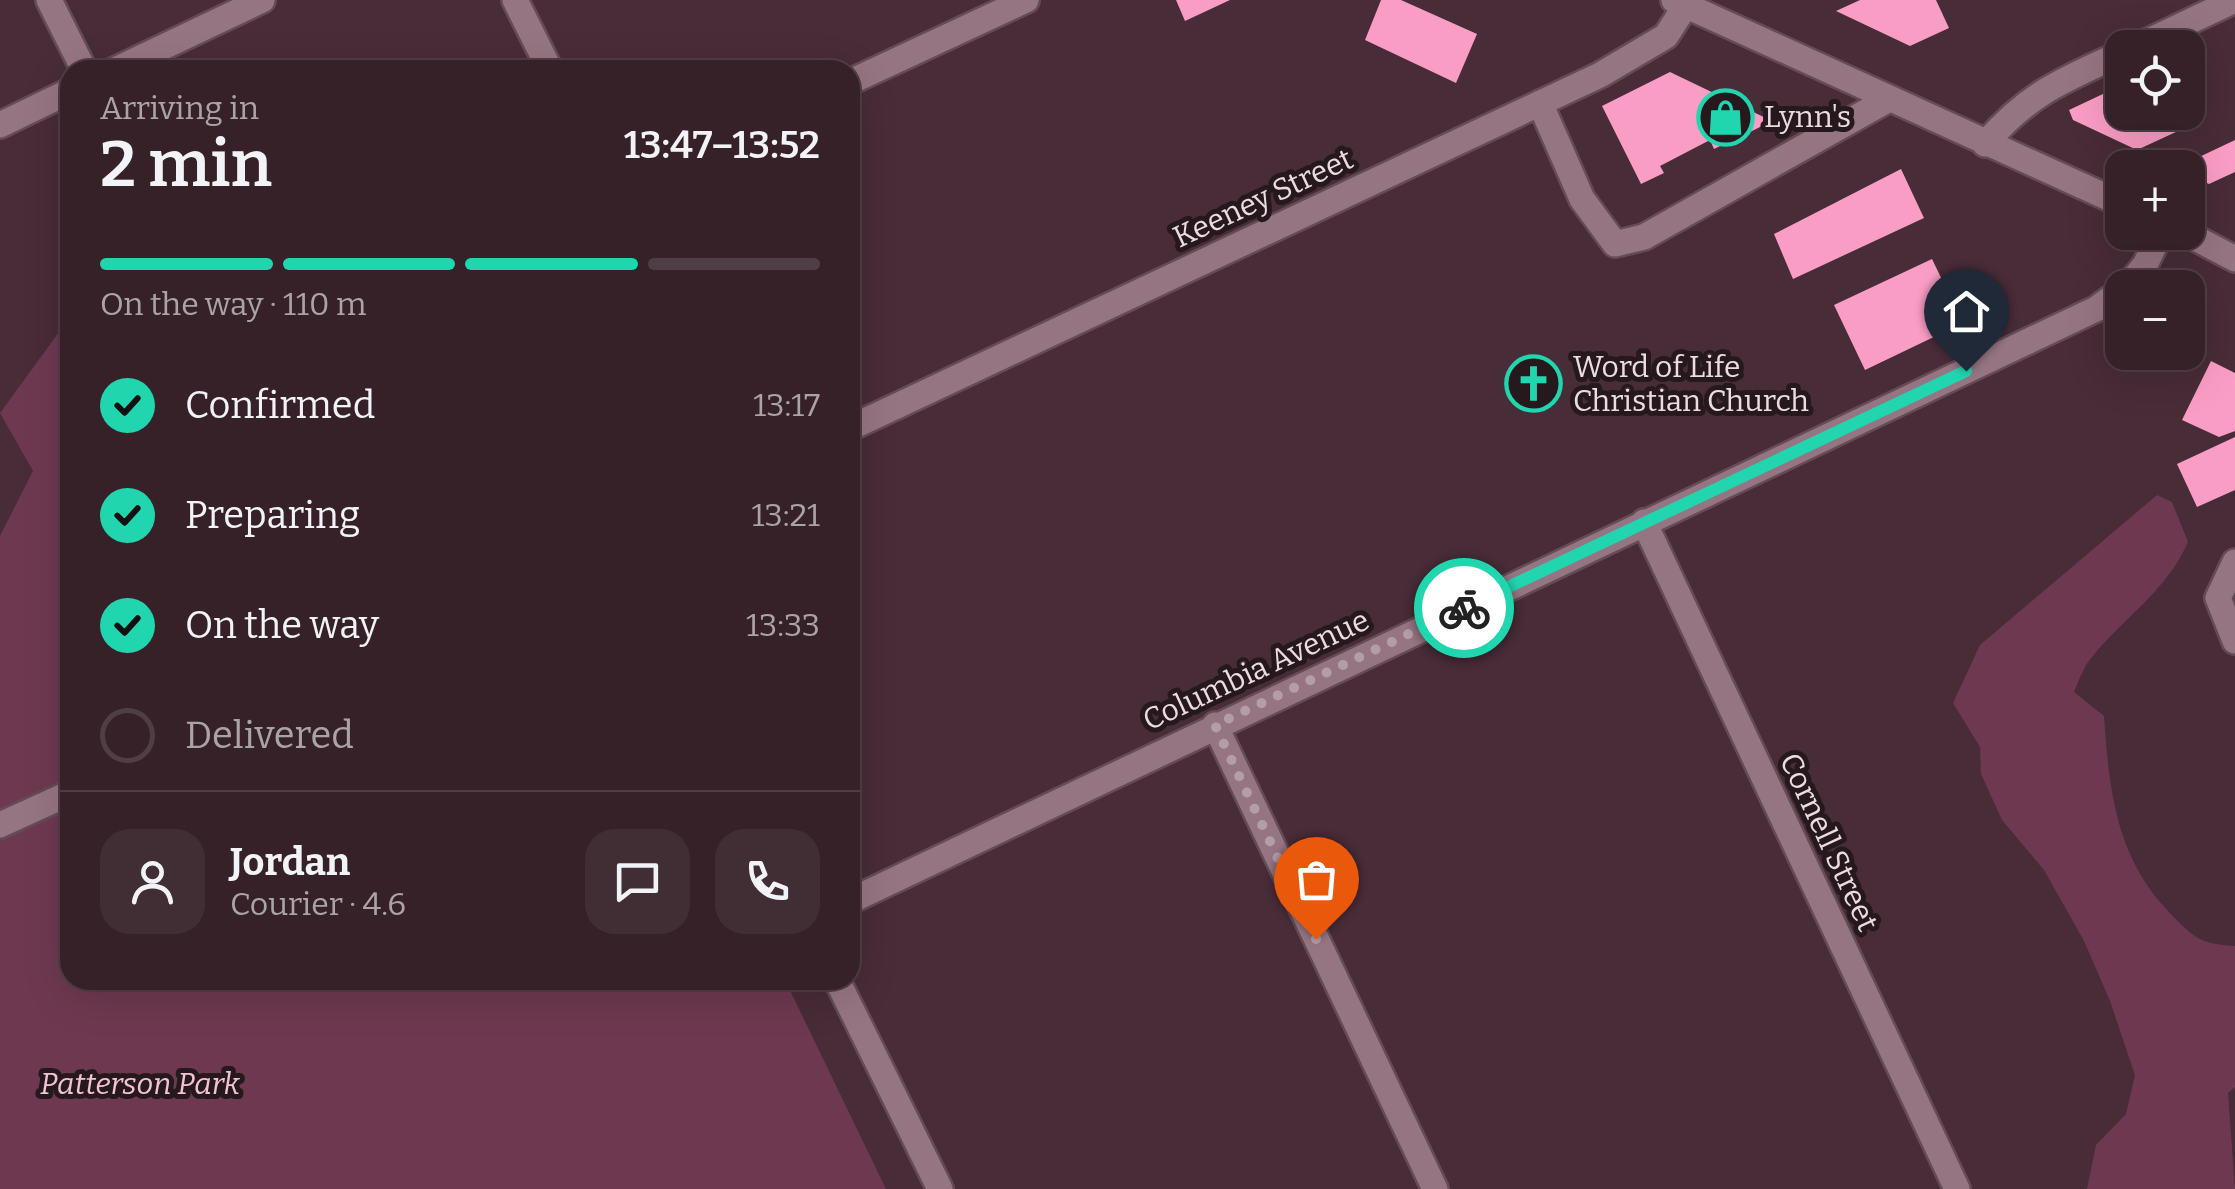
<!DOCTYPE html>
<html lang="en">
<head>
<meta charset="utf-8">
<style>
  :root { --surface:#362129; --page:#412e35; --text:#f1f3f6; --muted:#aaa3a8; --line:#503e46; --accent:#21d5af }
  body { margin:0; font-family:Bitter,serif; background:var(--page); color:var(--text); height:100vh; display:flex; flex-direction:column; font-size:38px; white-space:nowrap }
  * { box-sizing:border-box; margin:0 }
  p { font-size:32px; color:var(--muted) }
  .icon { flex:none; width:55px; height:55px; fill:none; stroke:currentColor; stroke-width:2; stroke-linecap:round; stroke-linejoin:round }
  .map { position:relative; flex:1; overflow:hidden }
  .details { position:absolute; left:60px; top:60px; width:800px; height:930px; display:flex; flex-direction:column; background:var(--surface); border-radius:30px; box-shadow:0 10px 40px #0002,0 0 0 2px var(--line) }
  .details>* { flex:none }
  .tools { position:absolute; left:2105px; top:30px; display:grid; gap:20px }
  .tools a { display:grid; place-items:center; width:100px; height:100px; border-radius:20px; background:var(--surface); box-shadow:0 10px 40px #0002,0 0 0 2px var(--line); font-size:50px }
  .pin { position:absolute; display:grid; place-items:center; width:85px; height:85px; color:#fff; margin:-102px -42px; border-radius:50% 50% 50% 0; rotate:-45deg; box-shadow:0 0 10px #0007 }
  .pin .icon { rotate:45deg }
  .courier { position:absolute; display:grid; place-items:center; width:100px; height:100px; margin:-50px; border:8px solid #21d5af; border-radius:50%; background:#fff; color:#222; box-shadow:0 2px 12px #0007 }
  .summary em { font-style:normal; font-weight:600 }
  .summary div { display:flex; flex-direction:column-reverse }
  .summary { display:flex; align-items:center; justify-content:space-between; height:170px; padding:0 40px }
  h1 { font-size:65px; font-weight:600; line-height:75px }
  .bar { display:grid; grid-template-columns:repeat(4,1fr); gap:15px 10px; align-content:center; height:120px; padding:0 40px }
  .bar i { height:12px; border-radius:8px; background:var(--line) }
  .bar .current { background:var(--accent) }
  .bar p { grid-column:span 4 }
  .line { display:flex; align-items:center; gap:25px; padding:0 40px; border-top:2px solid var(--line) }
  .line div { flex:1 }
  .round { display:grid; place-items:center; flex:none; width:105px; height:105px; border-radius:30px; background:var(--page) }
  ol { padding:0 40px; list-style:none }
  li { display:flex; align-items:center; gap:30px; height:110px }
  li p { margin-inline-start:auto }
  li .icon { padding:10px; border-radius:50%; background:var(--accent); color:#111; stroke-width:4 }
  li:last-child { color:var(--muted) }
  li i { width:55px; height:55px; border:5px solid var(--line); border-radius:50% }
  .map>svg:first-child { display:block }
  .green { fill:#6e3950 }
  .building { fill:#fa9dc4 }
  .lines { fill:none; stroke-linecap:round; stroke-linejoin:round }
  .minor-casing { stroke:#634c56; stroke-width:30 }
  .minor { stroke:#967582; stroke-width:25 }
  .done { stroke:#b49ea6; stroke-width:10; stroke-dasharray:0 18 }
  .route { stroke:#21d5af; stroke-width:12 }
  .labels { text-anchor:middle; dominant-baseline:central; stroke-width:10; stroke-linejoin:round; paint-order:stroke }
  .poi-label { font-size:30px; fill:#eedbe2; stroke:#26191e; text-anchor:start }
  .street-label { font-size:30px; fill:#eedbe2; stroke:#26191e }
  .park-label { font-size:30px; font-style:italic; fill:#f3c3d5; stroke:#26191e }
</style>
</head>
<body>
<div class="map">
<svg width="2235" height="1189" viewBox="0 0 2235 1189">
  <rect width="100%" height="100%" fill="#482c37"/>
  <path class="green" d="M 70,317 L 70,980 L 785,980 L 886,1189 L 0,1189 L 0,536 L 33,471 L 0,413 Z
    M 2157,495 L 2172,502 L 2188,542 C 2166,592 2125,616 2092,657 C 2084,666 2079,680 2074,692 L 2104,716 C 2109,790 2116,857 2169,912 C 2193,937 2199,944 2235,946 L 2235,1087 L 2228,1093 L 2235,1189 L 2087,1189 L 2096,1145 L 2126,1114 L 2135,1075 L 2110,1001 L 2084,941 L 2044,870 L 2002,820 L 1981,774 L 1980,747 L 1953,703 L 1980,645 Z"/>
  <path class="building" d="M 1176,0 L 1230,0 L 1185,21 Z
    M 1381,0 L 1401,0 L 1477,34 L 1456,83 L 1365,40 Z
    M 1860,0 L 1936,0 L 1949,28 L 1910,46 L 1836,11 Z
    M 1670,72 L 1772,121 L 1746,134 L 1740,129 L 1730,133 L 1734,139 L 1714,149 L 1710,140 L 1660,166 L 1664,173 L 1641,184 L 1602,106 Z
    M 2122,85 L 2122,112 L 2188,112 L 2188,85 L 2204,119 L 2137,150 L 2073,120 L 2069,110 Z
    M 2235,140 L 2235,172 L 2209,184 L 2188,174 L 2188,168 L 2176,168 Z
    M 1901,169 L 1924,218 L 1793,279 L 1774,234 Z
    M 1932,259 L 1963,323 L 1865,370 L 1834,305 Z
    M 2211,361 L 2235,373 L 2235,431 L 2219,437 L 2182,420 Z
    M 2235,437 L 2235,490 L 2197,507 L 2177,464 Z"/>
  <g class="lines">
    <defs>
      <path id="minor" d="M 49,0 L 84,70
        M 515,0 L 550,70
        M 1674,0 L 2122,204
        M 2134,48 L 2235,0
        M 115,70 L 262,0
        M 850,82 L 1026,0
        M 1540,103 L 1582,199 L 1615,244 L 1644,237 L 1889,99
        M 0,125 L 70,91
        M 1985,144 C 2030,92 2062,81 2122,53
        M 2184,232 L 2235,259
        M 2126,288 L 2145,265 L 2161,232
        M 850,428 L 1600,75 L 1666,36 L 1686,5
        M 1644,522 L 1957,1189
        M 2235,562 L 2218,598 L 2235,641
        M 1215,725 L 1435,1189
        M 0,825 L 70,793
        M 850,901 L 2096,309 L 2122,290
        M 837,980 L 940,1189"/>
    </defs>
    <use href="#minor" class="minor-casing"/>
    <use href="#minor" class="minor"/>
  </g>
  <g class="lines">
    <path class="done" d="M 1316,939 L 1215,725 L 1464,608"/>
    <path class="route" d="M 1464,608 L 1966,371"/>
  </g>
  <defs>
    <symbol id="shop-ring" viewBox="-11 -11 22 22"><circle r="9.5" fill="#26191e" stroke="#21d5af" stroke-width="1.5"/><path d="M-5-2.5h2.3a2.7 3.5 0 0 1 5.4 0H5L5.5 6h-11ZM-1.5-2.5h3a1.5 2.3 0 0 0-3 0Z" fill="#21d5af"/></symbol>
    <symbol id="church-ring" viewBox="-11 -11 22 22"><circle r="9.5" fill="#26191e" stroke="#21d5af" stroke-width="1.5"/><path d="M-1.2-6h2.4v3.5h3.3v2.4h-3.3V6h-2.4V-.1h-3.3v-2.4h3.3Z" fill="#21d5af"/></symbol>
  </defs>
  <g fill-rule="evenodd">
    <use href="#shop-ring" x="1694" y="86" width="63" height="63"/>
    <use href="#church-ring" x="1502" y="352" width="63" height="63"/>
  </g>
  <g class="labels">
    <g class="poi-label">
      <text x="1764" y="117">Lynn's</text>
      <text x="1573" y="367">Word of Life<tspan x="1573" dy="34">Christian Church</tspan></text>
    </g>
    <g class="street-label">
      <text transform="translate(1263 198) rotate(-25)">Keeney Street</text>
      <text transform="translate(1256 670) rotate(-25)">Columbia Avenue</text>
      <text transform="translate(1829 842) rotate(65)">Cornell Street</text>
    </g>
    <g class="park-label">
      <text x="140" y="1084">Patterson Park</text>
    </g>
  </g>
</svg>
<div class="tools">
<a><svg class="icon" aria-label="locate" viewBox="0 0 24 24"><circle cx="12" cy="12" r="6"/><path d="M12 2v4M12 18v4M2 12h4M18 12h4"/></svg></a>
<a>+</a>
<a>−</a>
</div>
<div class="pin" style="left:1316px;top:939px;background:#ea580c"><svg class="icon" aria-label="bag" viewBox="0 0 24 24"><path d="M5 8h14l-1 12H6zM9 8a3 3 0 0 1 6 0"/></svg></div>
<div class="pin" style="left:1966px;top:371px;background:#1f2937"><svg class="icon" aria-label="home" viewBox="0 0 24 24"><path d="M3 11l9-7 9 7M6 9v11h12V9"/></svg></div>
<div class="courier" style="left:1464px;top:608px"><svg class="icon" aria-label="bike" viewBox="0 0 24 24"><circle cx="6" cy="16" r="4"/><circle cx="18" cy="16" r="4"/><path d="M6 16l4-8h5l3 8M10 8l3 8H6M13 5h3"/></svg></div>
<section class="details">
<div class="summary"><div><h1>2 min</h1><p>Arriving in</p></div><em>13:47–13:52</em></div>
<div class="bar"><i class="current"></i><i class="current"></i><i class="current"></i><i></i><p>On the way · 110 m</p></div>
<ol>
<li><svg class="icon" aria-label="check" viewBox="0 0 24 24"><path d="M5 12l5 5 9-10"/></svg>Confirmed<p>13:17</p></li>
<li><svg class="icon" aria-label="check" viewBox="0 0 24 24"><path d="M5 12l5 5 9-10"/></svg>Preparing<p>13:21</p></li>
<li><svg class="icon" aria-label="check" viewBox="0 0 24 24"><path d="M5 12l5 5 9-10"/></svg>On the way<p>13:33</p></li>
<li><i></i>Delivered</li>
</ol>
<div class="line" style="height:180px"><a class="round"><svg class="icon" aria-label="person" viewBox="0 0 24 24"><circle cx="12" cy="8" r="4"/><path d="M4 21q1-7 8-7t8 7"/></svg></a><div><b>Jordan</b><p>Courier · 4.6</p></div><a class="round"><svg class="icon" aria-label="chat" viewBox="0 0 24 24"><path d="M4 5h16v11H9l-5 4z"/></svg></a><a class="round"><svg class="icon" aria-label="phone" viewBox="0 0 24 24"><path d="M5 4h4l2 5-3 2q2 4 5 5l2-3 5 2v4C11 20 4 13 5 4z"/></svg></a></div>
</section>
</div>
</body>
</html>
